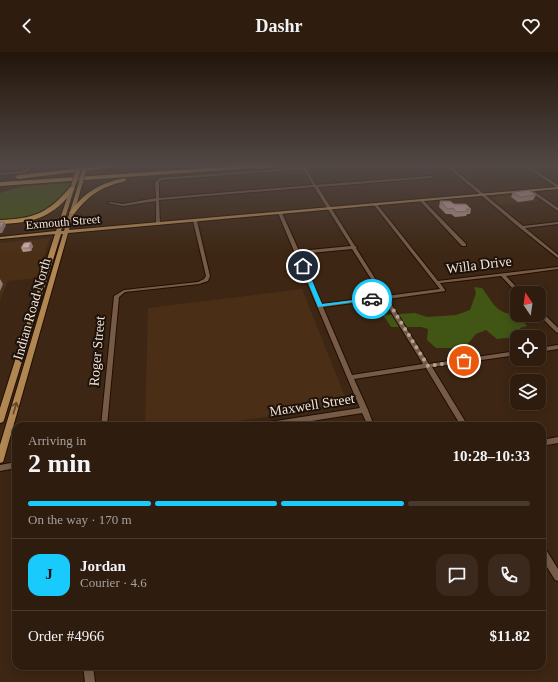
<!DOCTYPE html>
<html lang="en">
<head>
<meta charset="utf-8">
<style>
  :root { --surface:#2e1c0e; --page:#3a291c; --text:#f1f3f6; --muted:#a7a19e; --line:#493a2e; --accent:#19cafc }
  body { margin:0; font-family:Georgia,serif; background:var(--page); color:var(--text); height:100vh; display:flex; flex-direction:column; font-size:15px; white-space:nowrap }
  * { box-sizing:border-box; margin:0 }
  p { font-size:13px; color:var(--muted) }
  .icon { flex:none; width:22px; height:22px; fill:none; stroke:currentColor; stroke-width:2; stroke-linecap:round; stroke-linejoin:round }
  .map { position:relative; flex:1; overflow:hidden }
  .sheet { position:absolute; left:12px; top:370px; width:534px; height:248px; display:flex; flex-direction:column; background:var(--surface); border-radius:12px; box-shadow:0 2px 10px #0003,0 0 0 1px var(--line) }
  .sheet>* { flex:none }
  .needle { width:26px; rotate:347deg }
  .fabs { position:absolute; left:510px; top:234px; display:grid; gap:8px }
  .fabs a { display:grid; place-items:center; width:36px; height:36px; border-radius:8px; background:var(--surface); box-shadow:0 2px 10px #0003,0 0 0 1px var(--line); font-size:20px }
  .pin { position:absolute; display:grid; place-items:center; width:34px; height:34px; color:#fff; margin:-17px; border:2px solid #fff; border-radius:50%; box-shadow:0 1px 4px #0007 }
  .courier { position:absolute; display:grid; place-items:center; width:40px; height:40px; margin:-20px; border:3px solid #19cafc; border-radius:50%; background:#fff; color:#222; box-shadow:0 1px 5px #0007 }
  .head em { font-style:normal; font-weight:600 }
  .head div { display:flex; flex-direction:column-reverse }
  .head { display:flex; align-items:center; justify-content:space-between; height:68px; padding:0 16px }
  h1 { font-size:26px; font-weight:600; line-height:30px }
  .bar { display:grid; grid-template-columns:repeat(4,1fr); gap:6px 4px; align-content:center; height:48px; padding:0 16px }
  .bar i { height:5px; border-radius:3px; background:var(--line) }
  .bar .on { background:var(--accent) }
  .bar p { grid-column:span 4 }
  .line { display:flex; align-items:center; gap:10px; padding:0 16px; border-top:1px solid var(--line) }
  .line div { flex:1 }
  .round { display:grid; place-items:center; flex:none; width:42px; height:42px; border-radius:12px; background:var(--page) }
  header { display:flex; justify-content:space-between; align-items:center; height:52px; padding:0 16px; background:var(--surface); font-size:18px; font-weight:600 }
  .map>svg:first-child { display:block }
  .built { fill:#4b2e16 }
  .green { fill:#415515 }
  .lines { fill:none; stroke-linecap:round; stroke-linejoin:round }
  .minor-casing { stroke:#230e00; stroke-width:2 }
  .major-casing { stroke:#230e00; stroke-width:2 }
  .highway-casing { stroke:#230e00; stroke-width:2 }
  .minor { fill:#765c48; fill-rule:evenodd }
  .major { fill:#b08753; fill-rule:evenodd }
  .highway { fill:#d7a35a; fill-rule:evenodd }
  .major-bridge-casing { stroke:#230e00; stroke-width:5.5; stroke-linecap:butt }
  .major-bridge { stroke:#b08753; stroke-width:4.5 }
  .wall { fill:#b79692 }
  .shaded-wall { fill:#957a77 }
  .building { fill:#d5aeaa; stroke:#957a77 }
  .oneway { stroke:#5f472b }
  .route { fill:#19cafc }
  .done { stroke:#b4a294; stroke-width:4; stroke-dasharray:0 7.2 }
  .labels { text-anchor:middle; dominant-baseline:central; stroke-width:4; stroke-linejoin:round; paint-order:stroke }
  .far-street-label { font-size:12px; fill:#f4e4d9; stroke:#1c120a }
  .street-label { font-size:14px; fill:#f4e4d9; stroke:#1c120a }
</style>
</head>
<body>
<header><svg class="icon" aria-label="back" viewBox="0 0 24 24"><path d="M15 5l-7 7 7 7"/></svg>Dashr<svg class="icon" aria-label="heart" viewBox="0 0 24 24"><path d="M12 20l-8-8c-3-5 5-10 8-4 3-6 11-1 8 4z"/></svg></header>
<div class="map">
<svg width="558" height="630" viewBox="0 0 558 630">
  <rect width="100%" height="100%" fill="#3d2613"/>
  <path class="built" d="M 528,141 L 540,149 L 501,153 L 493,146 L 497,144 Z
    M 55,168 L 51,178 L 24,181 L 28,171 Z
    M 50,186 L 37,226 L 8,229 L 0,249 L 0,191 Z
    M 302,237 L 348,352 L 207,374 L 145,374 L 148,256 Z"/>
  <path class="green" d="M 71,131 C 51,161 37,169 0,168 L 0,141 L 24,134 Z
    M 474,235 L 482,236 C 495,253 495,261 518,263 L 527,274 L 520,276 L 524,284 L 497,287 L 486,278 L 476,282 L 466,294 L 452,296 L 436,296 L 427,288 L 428,277 L 421,275 L 391,275 L 383,263 L 415,261 L 427,265 L 456,263 L 470,258 L 476,241 Z"/>
  <g class="lines">
    <defs>
      <path id="minor" d="M 29,114 L 33,114 L 26,121 L 0,123 L 0,121 L 24,119 Z
        M 319,114 L 335,114 L 333,115 L 306,117 L 316,133 L 431,124 L 433,125 L 431,126 L 318,135 L 355,194 L 357,195 L 356,196 L 386,244 L 440,237 L 374,153 L 374,151 L 376,151 L 438,229 L 558,215 L 558,217 L 506,224 L 522,241 L 517,241 L 501,224 L 440,231 L 445,238 L 445,239 L 388,247 L 429,312 L 517,299 L 517,303 L 432,315 L 468,374 L 461,374 L 426,316 L 354,327 L 368,358 L 374,374 L 368,374 L 362,361 L 280,374 L 260,374 L 261,372 L 263,371 L 360,356 L 278,161 L 280,160 L 282,161 L 299,199 L 351,194 L 314,135 L 159,148 L 160,172 L 158,173 L 156,172 L 156,149 L 123,154 L 108,151 L 110,150 L 123,152 L 156,146 L 155,130 L 160,126 ZM 303,117 L 313,133 L 159,146 L 159,130 L 161,128 ZM 352,197 L 382,244 L 322,252 L 300,202 ZM 383,247 L 423,312 L 352,323 L 323,255 Z
        M 446,114 L 450,114 L 523,174 L 558,170 L 558,172 L 525,176 L 558,203 L 558,206 L 520,176 Z
        M 471,114 L 475,114 L 469,118 L 467,118 L 467,116 Z
        M 524,114 L 528,114 L 558,133 L 558,136 Z
        M 529,137 L 531,137 L 558,156 L 558,159 L 529,139 Z
        M 420,147 L 422,147 L 466,192 L 466,194 L 462,194 L 420,149 Z
        M 194,168 L 197,169 L 210,224 L 208,229 L 199,232 L 125,240 L 119,245 L 107,374 L 101,374 L 114,244 L 124,238 L 198,230 L 204,227 L 206,224 L 193,169 Z
        M 539,258 L 541,259 L 558,276 L 558,281 L 556,280 L 539,263 Z
        M 558,293 L 558,297 L 539,300 L 539,296 Z
        M 558,385 L 558,391 L 542,394 L 542,388 Z
        M 16,410 L 16,416 L 0,419 L 0,413 Z
        M 542,495 L 545,496 L 558,517 L 558,529 L 555,528 L 542,507 Z
        M 83,614 L 93,614 L 95,630 L 85,630 Z"/>
      <path id="major" d="M 81,129 L 83,130 L 69,178 L 558,135 L 558,137 L 68,181 L 4,407 L 3,410 L 0,411 L 0,393 L 63,182 L 61,182 L 4,368 L 3,370 L 0,371 L 0,356 L 55,182 L 0,187 L 0,185 L 56,179 L 72,131 L 74,130 L 76,131 L 61,179 L 64,179 L 79,130 Z"/>
      <path id="highway" d="M 102,114 L 118,114 L 116,115 L 18,127 L 15,125 L 18,123 Z
        M 239,114 L 284,114 L 282,115 L 256,117 L 254,116 L 0,134 L 0,130 Z
        M 124,126 L 127,128 L 126,129 C 101,135 90,142 74,162 L 69,161 C 85,140 98,132 124,126 Z
        M 70,135 L 75,136 C 54,165 35,171 0,172 L 0,168 C 33,167 49,161 70,135 Z"/>
    </defs>
    <use href="#minor" class="minor-casing"/>
    <use href="#major" class="major-casing"/>
    <use href="#highway" class="highway-casing"/>
    <use href="#minor" class="minor"/>
    <use href="#major" class="major"/>
    <use href="#highway" class="highway"/>
    <defs>
      <path id="major-bridge" d="M 81,130 L 85,114
        M 74,131 L 79,115"/>
    </defs>
    <use href="#major-bridge" class="major-bridge-casing"/>
    <use href="#major-bridge" class="major-bridge"/>
  </g>
  <path class="wall" d="M 513,140 L 536,143 L 533,148 L 518,150 L 511,145 Z
    M 440,149 L 454,152 L 471,157 L 470,162 L 467,162 L 466,164 L 455,165 L 451,162 L 446,162 L 439,155 Z
    M 33,194 L 31,199 L 23,200 L 21,196 Z"/>
  <path class="shaded-wall" d="M 4,170 L 6,173 L 2,181 L 0,181 L 0,177 Z
    M 31,190 L 33,194 L 31,199 L 29,196 Z
    M 0,227 L 3,232 L 0,239 Z"/>
  <path class="building" d="M 529,138 L 536,143 L 520,145 L 513,140 Z
    M 440,149 L 450,149 L 454,152 L 466,152 L 471,157 L 466,157 L 468,159 L 457,160 L 453,156 L 448,157 Z
    M 0,170 L 4,170 L 0,177 Z
    M 31,190 L 29,196 L 21,196 L 24,191 Z"/>
  <defs><path id="oneway-shaft" d="M-6 0H5M1.5-3L5.5 0L1.5 3" fill="none" stroke-width="1.6" stroke-linecap="round" stroke-linejoin="round"/></defs>
  <use class="oneway" href="#oneway-shaft" transform="translate(15 356) rotate(-74)"/>
  <linearGradient id="sky" x2="0" y2="1"><stop stop-color="#22150a"/><stop offset="0.56" stop-color="#514744"/><stop offset="1" stop-color="#514744" stop-opacity="0"/></linearGradient>
  <rect width="558" height="202" fill="url(#sky)"/>
  <path class="route" d="M 301,213 L 306,214 L 322,252 L 372,246 L 375,247 L 318,255 Z"/>
  <g class="lines">
    <path class="done" d="M 372,247 L 386,246 L 428,314 L 464,309"/>
  </g>
  <g class="labels">
    <g class="far-street-label">
      <text transform="translate(63 170) rotate(-5)">Exmouth Street</text>
    </g>
    <g class="street-label">
      <text transform="translate(479 213) rotate(-7)">Willa Drive</text>
      <text transform="translate(32 257) rotate(-74)">Indian Road North</text>
      <text transform="translate(97 299) rotate(-85)">Roger Street</text>
      <text transform="translate(312 353) rotate(-9)">Maxwell Street</text>
    </g>
  </g>
</svg>
<div class="fabs">
<a><svg class="needle" viewBox="-14 -14 28 28"><path d="M0-13l5 13h-10z" fill="#e53935"/><path d="M0 13l5-13h-10z" fill="#a7a19e"/></svg></a>
<a><svg class="icon" aria-label="locate" viewBox="0 0 24 24"><circle cx="12" cy="12" r="6"/><path d="M12 2v4M12 18v4M2 12h4M18 12h4"/></svg></a>
<a><svg class="icon" aria-label="layers" viewBox="0 0 24 24"><path d="M12 4l9 5-9 5-9-5zM3 14l9 5 9-5"/></svg></a>
</div>
<div class="pin" style="left:464px;top:309px;background:#ea580c"><svg class="icon" aria-label="bag" viewBox="0 0 24 24"><path d="M5 8h14l-1 12H6zM9 8a3 3 0 0 1 6 0"/></svg></div>
<div class="pin" style="left:303px;top:214px;background:#1f2937"><svg class="icon" aria-label="home" viewBox="0 0 24 24"><path d="M3 11l9-7 9 7M6 9v11h12V9"/></svg></div>
<div class="courier" style="left:372px;top:247px"><svg class="icon" aria-label="car" viewBox="0 0 24 24"><path d="M5 17H2v-5l4-1 3-4h7l3 4 3 1v5h-3M9 17h6M6 11h13"/><circle cx="7" cy="17" r="2"/><circle cx="17" cy="17" r="2"/></svg></div>
<section class="sheet">
<div class="head"><div><h1>2 min</h1><p>Arriving in</p></div><em>10:28–10:33</em></div>
<div class="bar"><i class="on"></i><i class="on"></i><i class="on"></i><i></i><p>On the way · 170 m</p></div>
<div class="line" style="height:72px"><b class="round" style="background:var(--accent);color:#111">J</b><div><b>Jordan</b><p>Courier · 4.6</p></div><a class="round"><svg class="icon" aria-label="chat" viewBox="0 0 24 24"><path d="M4 5h16v11H9l-5 4z"/></svg></a><a class="round"><svg class="icon" aria-label="phone" viewBox="0 0 24 24"><path d="M5 4h4l2 5-3 2q2 4 5 5l2-3 5 2v4C11 20 4 13 5 4z"/></svg></a></div>
<div class="line" style="height:52px"><div>Order #4966</div><b>$11.82</b></div>
</section>
</div>
</body>
</html>
